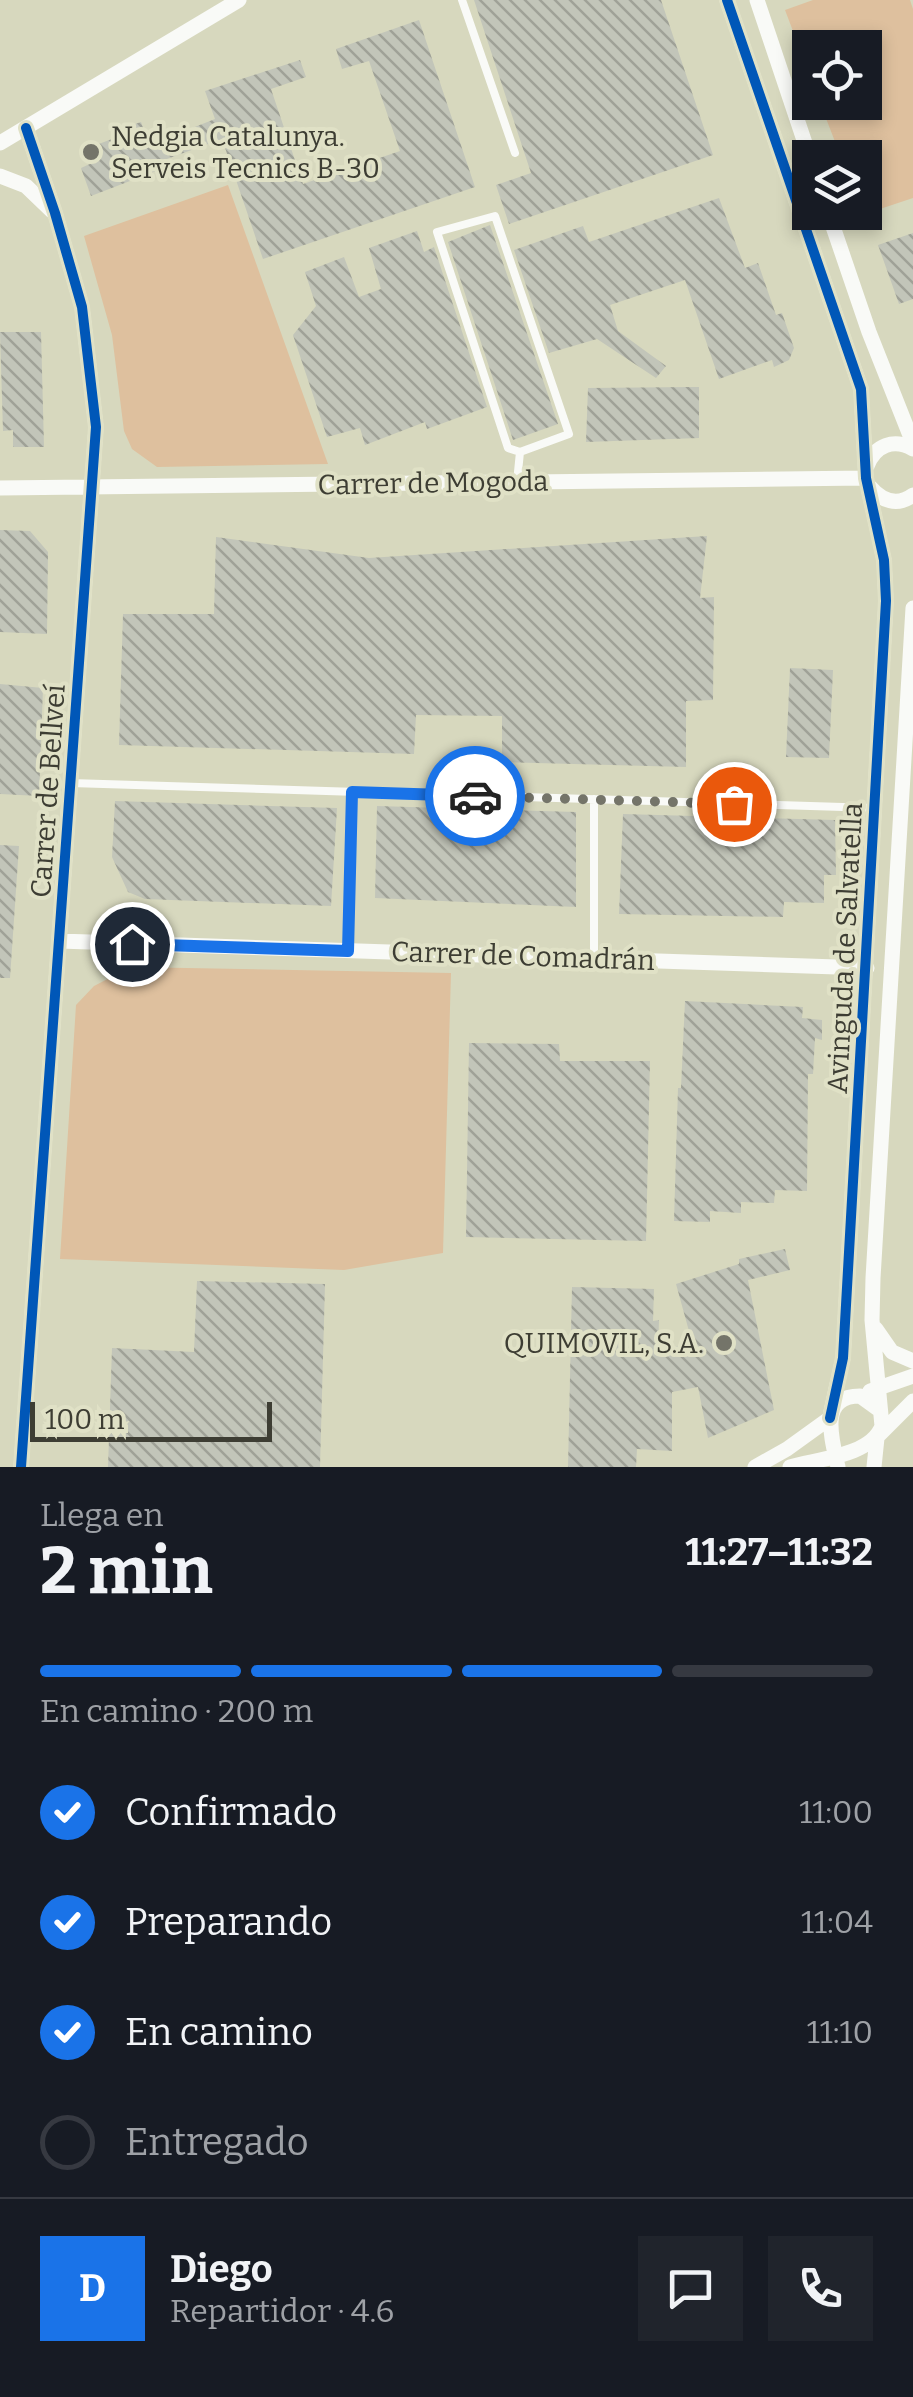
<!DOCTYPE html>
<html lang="es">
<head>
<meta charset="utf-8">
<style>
  :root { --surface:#171b24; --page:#20242c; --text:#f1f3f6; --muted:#9ea1a6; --line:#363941; --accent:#1a73e8 }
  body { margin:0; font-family:Bitter,serif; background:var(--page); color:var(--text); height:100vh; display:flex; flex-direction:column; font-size:38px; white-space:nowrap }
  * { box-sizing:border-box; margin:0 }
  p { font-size:32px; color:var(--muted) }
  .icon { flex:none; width:55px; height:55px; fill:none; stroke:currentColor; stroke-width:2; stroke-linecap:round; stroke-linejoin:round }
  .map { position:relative; height:1467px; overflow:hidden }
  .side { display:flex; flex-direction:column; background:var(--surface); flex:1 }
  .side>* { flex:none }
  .buttons { position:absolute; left:792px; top:30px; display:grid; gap:20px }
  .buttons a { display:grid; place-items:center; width:90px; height:90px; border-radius:0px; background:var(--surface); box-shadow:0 5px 15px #0003; font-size:50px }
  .scale { position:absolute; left:30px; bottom:25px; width:242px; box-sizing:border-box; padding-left:10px; border:5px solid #3d3d33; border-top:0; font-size:28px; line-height:35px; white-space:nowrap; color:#3d3d33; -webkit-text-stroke:8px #e0e1c6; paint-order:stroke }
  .pin { position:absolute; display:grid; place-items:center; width:85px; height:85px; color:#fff; margin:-42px; border:5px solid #fff; border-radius:50%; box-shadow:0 2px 10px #0007 }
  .courier { position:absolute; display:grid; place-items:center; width:100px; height:100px; margin:-50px; border:8px solid #1a73e8; border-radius:50%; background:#fff; color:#222; box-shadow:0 2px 12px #0007 }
  .summary em { font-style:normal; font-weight:700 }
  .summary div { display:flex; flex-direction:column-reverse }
  .summary { display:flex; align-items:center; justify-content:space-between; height:170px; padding:0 40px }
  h1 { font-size:65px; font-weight:700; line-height:75px }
  .bar { display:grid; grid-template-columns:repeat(4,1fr); gap:15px 10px; align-content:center; height:120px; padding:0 40px }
  .bar i { height:12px; border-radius:8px; background:var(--line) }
  .bar .active { background:var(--accent) }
  .bar p { grid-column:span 4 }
  .line { display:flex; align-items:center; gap:25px; padding:0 40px; border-top:2px solid var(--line) }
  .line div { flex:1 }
  .round { display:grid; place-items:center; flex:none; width:105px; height:105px; border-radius:0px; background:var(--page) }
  ol { padding:0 40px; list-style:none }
  li { display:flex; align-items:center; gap:30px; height:110px }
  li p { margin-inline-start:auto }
  li .icon { padding:10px; border-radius:50%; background:var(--accent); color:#fff; stroke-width:4 }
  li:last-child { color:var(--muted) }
  li i { width:55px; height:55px; border:5px solid var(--line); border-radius:50% }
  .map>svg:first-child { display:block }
  .built { fill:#d7d8be; fill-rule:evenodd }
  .grass { fill:#dec09e }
  .building { fill:url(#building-back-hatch) }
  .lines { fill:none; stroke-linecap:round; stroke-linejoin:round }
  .service { stroke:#f9faf7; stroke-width:8 }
  .minor { stroke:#f9faf7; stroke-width:15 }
  .cycleway-casing { stroke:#e0e1c6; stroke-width:16 }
  .cycleway { stroke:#0057b8; stroke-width:10 }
  .done { stroke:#747469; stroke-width:10; stroke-dasharray:0 18 }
  .route { stroke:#1a73e8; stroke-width:12 }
  .poi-dot { fill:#747469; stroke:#e0e1c6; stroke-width:4 }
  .labels { text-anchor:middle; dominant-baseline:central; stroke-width:8; stroke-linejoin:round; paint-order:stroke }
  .poi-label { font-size:28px; fill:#3d3d33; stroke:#e0e1c6; text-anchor:start }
  .street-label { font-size:28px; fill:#3d3d33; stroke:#e0e1c6 }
</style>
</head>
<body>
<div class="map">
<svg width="913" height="1467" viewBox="0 0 913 1467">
  <defs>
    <pattern id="building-back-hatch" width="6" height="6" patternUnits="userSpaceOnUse" patternTransform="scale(2.5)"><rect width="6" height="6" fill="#c2c5b9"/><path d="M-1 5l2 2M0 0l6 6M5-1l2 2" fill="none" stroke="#9fa197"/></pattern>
  </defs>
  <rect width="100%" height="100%" fill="#dadbcc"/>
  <path class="built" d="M 0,0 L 913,0 L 913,1467 L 0,1467 ZM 810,48 L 865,48 L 865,102 L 810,102 ZM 810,158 L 865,158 L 865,212 L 810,212 Z"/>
  <path class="grass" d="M 813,0 L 910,0 L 913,9 L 913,198 L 862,215 L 865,212 L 865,158 L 841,157 L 820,103 L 865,102 L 865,48 L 810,48 L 810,76 L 785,10 Z
    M 228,185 L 328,464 L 157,467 L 132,449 L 124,431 L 112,335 L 84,236 Z
    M 131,967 L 451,973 L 443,1253 L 344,1270 L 60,1259 L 76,1005 L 94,986 Z"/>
  <path class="building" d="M 474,0 L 661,0 L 713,155 L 509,224 L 496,185 L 531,173 Z
    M 419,20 L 475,187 L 263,259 L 222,139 L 153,164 L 156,171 L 91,196 L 81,168 L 92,163 L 88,148 L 112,139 L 111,132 L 141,122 L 149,145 L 215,119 L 205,91 L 300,60 L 306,77 L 271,89 L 303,184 L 400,151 L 369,61 L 342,69 L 336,49 Z
    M 719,198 L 745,268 L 758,263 L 776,315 L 782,313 L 794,348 L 789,360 L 774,367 L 772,360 L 719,379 L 685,280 L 610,305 L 618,331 L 666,366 L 656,378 L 597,339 L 549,353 L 514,250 L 583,226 L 589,242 Z
    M 490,225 L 558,424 L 513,440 L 448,242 Z
    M 417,231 L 424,252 L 434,247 L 487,407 L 427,429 L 425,422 L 365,445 L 360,428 L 327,437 L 293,335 L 316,306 L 305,272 L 344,257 L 359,297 L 381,289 L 369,248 Z
    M 913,233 L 913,299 L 899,304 L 878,245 Z
    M 0,332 L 41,332 L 44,447 L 13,447 L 13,430 L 3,431 Z
    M 691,387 L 699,387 L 699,438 L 586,442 L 588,388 Z
    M 0,530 L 30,531 L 48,552 L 47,634 L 0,632 Z
    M 707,536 L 700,598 L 714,597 L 713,700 L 686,701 L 686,767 L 502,762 L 502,716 L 416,715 L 414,754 L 119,745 L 123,614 L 214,614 L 216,537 L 369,558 Z
    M 790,668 L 833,670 L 829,758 L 786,757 Z
    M 0,684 L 43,688 L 39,796 L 0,794 Z
    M 115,801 L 337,808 L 331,906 L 145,899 L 128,892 L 112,857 Z
    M 377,806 L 576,812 L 576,907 L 375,898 Z
    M 623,814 L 835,820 L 836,875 L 824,875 L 824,903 L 784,902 L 783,917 L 619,914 Z
    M 0,845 L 19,846 L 10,978 L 0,978 Z
    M 685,1001 L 803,1007 L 802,1018 L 822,1020 L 822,1040 L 815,1038 L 813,1074 L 808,1074 L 807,1191 L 775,1190 L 774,1203 L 741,1202 L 741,1213 L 710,1211 L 710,1222 L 674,1221 L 678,1088 L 681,1088 Z
    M 469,1043 L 559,1044 L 560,1061 L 650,1061 L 646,1241 L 466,1237 Z
    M 785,1249 L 790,1270 L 748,1280 L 774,1410 L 708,1438 L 698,1387 L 672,1392 L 672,1451 L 637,1449 L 636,1467 L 568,1467 L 572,1287 L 654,1289 L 653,1321 L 659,1320 L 658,1351 L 692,1342 L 676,1284 L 739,1264 L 739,1259 Z
    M 197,1281 L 325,1284 L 320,1467 L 108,1467 L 112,1348 L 194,1352 Z"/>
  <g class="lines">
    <path class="service" d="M 462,0 L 515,153
      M 517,482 L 520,452 L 569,434 L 495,216 L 437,232 L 508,448 L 520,452
      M 71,783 L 875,808
      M 594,799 L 594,959
      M 348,951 L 352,792"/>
    <path class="minor" d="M 727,0 L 861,389 L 866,478 L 884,560 L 886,601 L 843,1358 L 831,1412
      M 757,0 L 810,158
      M 0,143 L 239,0
      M 0,176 L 26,186 L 52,211
      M 828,212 L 869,332 L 913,443
      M 867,466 C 875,445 894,438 913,449
      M 870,487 C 882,501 897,507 913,495
      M 0,488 L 866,478
      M 59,941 L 867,968
      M 876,1329 L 892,1352 L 913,1361
      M 870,1391 L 913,1376
      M 879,1435 L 913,1401
      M 21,1467 L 96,427 L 82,307 L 55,213 L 26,128
      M 755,1467 L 787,1449 L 830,1418
      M 790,1467 C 817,1459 871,1456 882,1426 L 872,1320 L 873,1278 L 913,608
      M 838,1467 C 832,1440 818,1396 860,1396 L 878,1409
      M 874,1467 L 877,1438"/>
    <defs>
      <path id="cycleway" d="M 727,0 L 861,389 L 866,478 L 884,560 L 886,601 L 843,1358 L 830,1418
        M 21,1467 L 96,427 L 82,307 L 55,213 L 26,128"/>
    </defs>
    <use href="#cycleway" class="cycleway-casing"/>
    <use href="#cycleway" class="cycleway"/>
  </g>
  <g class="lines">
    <path class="done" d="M 475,796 L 734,804"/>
    <path class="route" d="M 132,944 L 348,951 L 352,792 L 475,796"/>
  </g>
  <g class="poi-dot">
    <circle cx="91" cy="152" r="10"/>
    <circle cx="724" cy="1343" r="10"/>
  </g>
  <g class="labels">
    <g class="poi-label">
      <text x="111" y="136">Nedgia Catalunya.<tspan x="111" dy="32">Serveis Tecnics B-30</tspan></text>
      <text x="704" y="1343" text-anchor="end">QUIMOVIL, S.A.</text>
    </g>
    <g class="street-label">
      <text transform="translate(433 483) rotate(-1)">Carrer de Mogoda</text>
      <text transform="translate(48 791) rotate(-86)">Carrer de Bellveí</text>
      <text transform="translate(845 948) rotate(-87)">Avinguda de Salvatella</text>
      <text transform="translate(523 956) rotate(2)">Carrer de Comadrán</text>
    </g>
  </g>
</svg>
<div class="buttons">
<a><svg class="icon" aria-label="locate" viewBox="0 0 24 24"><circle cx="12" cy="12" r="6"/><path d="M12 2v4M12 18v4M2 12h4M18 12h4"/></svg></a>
<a><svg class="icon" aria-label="layers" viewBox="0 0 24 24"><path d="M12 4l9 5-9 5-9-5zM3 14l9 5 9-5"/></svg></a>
</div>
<div class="scale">100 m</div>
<div class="pin" style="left:734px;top:804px;background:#ea580c"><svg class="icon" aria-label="bag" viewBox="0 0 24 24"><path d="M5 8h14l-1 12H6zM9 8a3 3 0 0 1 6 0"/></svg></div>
<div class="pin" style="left:132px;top:944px;background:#1f2937"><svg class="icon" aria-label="home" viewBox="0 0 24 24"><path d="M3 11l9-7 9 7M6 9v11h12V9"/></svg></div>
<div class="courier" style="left:475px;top:796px"><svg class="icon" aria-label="car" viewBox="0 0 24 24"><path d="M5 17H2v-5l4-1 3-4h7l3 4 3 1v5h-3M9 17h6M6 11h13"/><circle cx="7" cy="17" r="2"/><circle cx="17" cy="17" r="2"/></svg></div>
</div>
<section class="side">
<div class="summary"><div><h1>2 min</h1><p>Llega en</p></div><em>11:27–11:32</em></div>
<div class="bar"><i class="active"></i><i class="active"></i><i class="active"></i><i></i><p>En camino · 200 m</p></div>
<ol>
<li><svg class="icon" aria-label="check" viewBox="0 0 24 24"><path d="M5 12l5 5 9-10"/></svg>Confirmado<p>11:00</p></li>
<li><svg class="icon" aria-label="check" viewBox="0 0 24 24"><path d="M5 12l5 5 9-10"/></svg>Preparando<p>11:04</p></li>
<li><svg class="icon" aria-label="check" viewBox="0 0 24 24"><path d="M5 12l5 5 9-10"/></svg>En camino<p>11:10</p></li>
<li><i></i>Entregado</li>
</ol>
<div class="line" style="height:180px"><b class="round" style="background:var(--accent);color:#fff">D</b><div><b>Diego</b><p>Repartidor · 4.6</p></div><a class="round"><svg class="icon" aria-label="chat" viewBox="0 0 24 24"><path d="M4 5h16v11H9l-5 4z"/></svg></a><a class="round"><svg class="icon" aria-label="phone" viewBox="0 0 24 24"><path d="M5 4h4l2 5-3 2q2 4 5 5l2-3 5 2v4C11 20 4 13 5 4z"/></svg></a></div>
</section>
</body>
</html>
